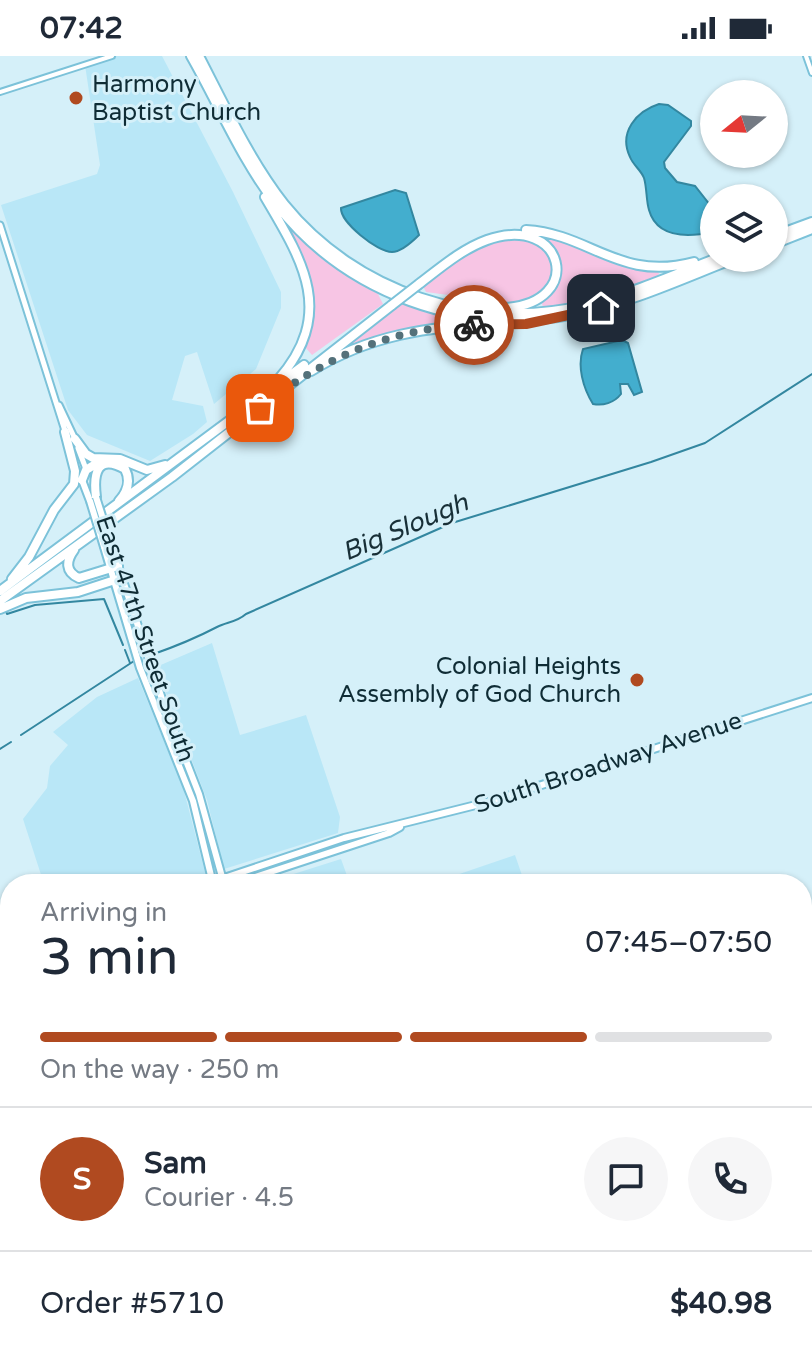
<!DOCTYPE html>
<html lang="en">
<head>
<meta charset="utf-8">
<style>
  :root { --surface:#fff; --page:#f6f6f7; --text:#1f2937; --muted:#747a83; --line:#e0e1e3; --accent:#b04a20 }
  body { margin:0; font-family:"Varela Round",sans-serif; background:var(--page); color:var(--text); height:100vh; display:flex; flex-direction:column; font-size:30px; white-space:nowrap }
  * { box-sizing:border-box; margin:0 }
  p { font-size:26px; color:var(--muted) }
  .icon { flex:none; width:44px; height:44px; fill:none; stroke:currentColor; stroke-width:2; stroke-linecap:round; stroke-linejoin:round }
  .map { position:relative; flex:1; overflow:hidden }
  .drawer { position:absolute; left:0px; top:818px; width:812px; height:496px; display:flex; flex-direction:column; background:var(--surface); border-radius:32px 32px 0 0; box-shadow:0 2px 6px #0004 }
  .drawer>* { flex:none }
  .needle { width:52px; rotate:252deg }
  .buttons { position:absolute; left:700px; top:24px; display:grid; gap:16px }
  .buttons a { display:grid; place-items:center; width:88px; height:88px; border-radius:50%; background:var(--surface); box-shadow:0 2px 6px #0004; font-size:40px }
  .pin { position:absolute; display:grid; place-items:center; width:68px; height:68px; color:#fff; margin:-34px; border-radius:16px; box-shadow:0 4px 12px #0006 }
  .courier { position:absolute; display:grid; place-items:center; width:80px; height:80px; margin:-40px; border:6px solid #b04a20; border-radius:50%; background:#fff; color:#222; box-shadow:0 2px 10px #0007 }
  .head em { font-style:normal; font-weight:600 }
  .head div { display:flex; flex-direction:column-reverse }
  .head { display:flex; align-items:center; justify-content:space-between; height:136px; padding:0 40px }
  h1 { font-size:52px; font-weight:600; line-height:60px }
  .bar { display:grid; grid-template-columns:repeat(4,1fr); gap:12px 8px; align-content:center; height:96px; padding:0 40px }
  .bar i { height:10px; border-radius:6px; background:var(--line) }
  .bar .current { background:var(--accent) }
  .bar p { grid-column:span 4 }
  .line { display:flex; align-items:center; gap:20px; padding:0 40px; border-top:2px solid var(--line) }
  .line div { flex:1 }
  .round { display:grid; place-items:center; flex:none; width:84px; height:84px; border-radius:42px; background:var(--page) }
  .status { display:flex; justify-content:space-between; align-items:center; height:56px; padding:0 40px; background:var(--surface); direction:ltr }
  .status svg { height:22px; fill:currentColor }
  .map>svg:first-child { display:block }
  .built { fill:#b9e7f7 }
  .green { fill:#f7c5e4 }
  .water { fill:#43aece; stroke:#3387a0; stroke-width:2 }
  .lines { fill:none; stroke-linecap:round; stroke-linejoin:round }
  .stream { stroke:#3387a0; stroke-width:2 }
  .tertiary-casing { stroke:#7cc2d9; stroke-width:8 }
  .secondary-casing { stroke:#7cc2d9; stroke-width:9 }
  .primary-casing { stroke:#7cc2d9; stroke-width:10 }
  .motorway-casing { stroke:#7cc2d9; stroke-width:12 }
  .tertiary { stroke:#fff; stroke-width:4 }
  .secondary { stroke:#fff; stroke-width:5 }
  .primary { stroke:#fff; stroke-width:6 }
  .motorway { stroke:#fff; stroke-width:8 }
  .rail { stroke:#77939c; stroke-width:2; stroke-dasharray:16 8; stroke-linecap:butt }
  .primary-bridge-casing { stroke:#7cc2d9; stroke-width:10; stroke-linecap:butt }
  .motorway-bridge-casing { stroke:#7cc2d9; stroke-width:12; stroke-linecap:butt }
  .primary-bridge { stroke:#fff; stroke-width:6 }
  .motorway-bridge { stroke:#fff; stroke-width:8 }
  .done { stroke:#54717a; stroke-width:8; stroke-dasharray:0 14.4 }
  .route { stroke:#b04a20; stroke-width:10 }
  .poi-dot { fill:#b04a20; stroke:#d5f0f9; stroke-width:3 }
  .labels { text-anchor:middle; dominant-baseline:central; stroke-width:6; stroke-linejoin:round; paint-order:stroke }
  .poi-label { font-size:24px; fill:#0f2c35; stroke:#d5f0f9; text-anchor:start }
  .street-label { font-size:24px; fill:#0f2c35; stroke:#d5f0f9 }
  .water-label { font-size:26px; font-style:italic; fill:#182f37; stroke:#d5f0f9 }
</style>
</head>
<body>
<div class="status"><b>07:42</b><svg viewBox="0 0 49 12"><path d="M0 12V9h3v3zM5 12V6h3v6zM10 12V3h3v9zM15 12V0h3v12zM26 1h20v11H26zM47 4h2v5h-2z"/></svg></div>
<div class="map">
<svg width="812" height="1314" viewBox="0 0 812 1314">
  <rect width="100%" height="100%" fill="#d5f0f9"/>
  <path class="built" d="M 112,0 L 162,0 L 233,136 L 281,236 L 281,252 L 256,313 L 214,348 L 197,296 L 185,300 L 172,344 L 203,350 L 207,366 L 193,378 L 150,405 L 87,379 L 68,354 L 1,149 L 97,118 L 100,109 L 85,9 Z
    M 212,587 L 240,679 L 306,659 L 340,761 L 338,777 L 224,813 L 207,744 L 156,611 Z
    M 138,622 L 183,731 L 206,820 L 189,828 L 97,828 L 96,825 L 85,828 L 44,828 L 23,763 L 47,732 L 50,710 L 68,689 L 53,676 L 97,641 Z
    M 515,799 L 525,828 L 430,828 Z
    M 341,803 L 350,828 L 262,828 Z
    M 10,1138 L 10,1304 L 103,1304 L 72,1314 L 0,1314 L 0,1202 L 4,1200 L 0,1189 L 0,1139 Z"/>
  <path class="green" d="M 286,168 L 342,216 L 378,238 L 383,248 L 312,299 L 305,291 C 320,244 307,210 284,169 Z
    M 539,179 C 566,184 587,198 612,207 C 627,212 642,214 658,215 L 659,218 L 655,222 L 595,242 L 543,252 L 542,247 C 567,227 560,197 539,179 Z
    M 523,181 C 551,193 558,203 548,233 C 539,238 529,246 520,249 C 500,255 468,249 450,243 L 448,239 L 426,236 L 423,230 L 469,195 L 488,187 Z
    M 403,247 L 460,264 L 462,266 L 433,268 L 389,277 L 337,297 L 335,295 Z
    M 812,899 L 812,1029 L 802,1029 L 802,910 Z"/>
  <path class="water" d="M 659,48 L 668,49 L 691,65 L 691,70 L 664,106 L 665,112 L 677,126 L 695,130 L 714,154 L 713,176 C 689,181 657,183 649,154 C 646,144 647,132 644,122 C 641,114 633,109 630,101 C 618,76 637,55 659,48 Z
    M 395,134 L 406,137 L 419,179 C 413,185 401,196 392,196 C 377,196 340,166 341,152 Z
    M 622,284 L 628,287 L 642,336 L 634,339 L 628,328 L 620,328 L 621,338 C 614,347 603,350 593,348 C 583,332 577,310 583,293 Z"/>
  <g class="lines">
    <path class="stream" d="M 6,555 L 7,558 L 35,549 L 104,543 L 123,589
      M 125,594 L 130,607
      M 151,599 C 174,591 196,582 217,571 C 227,566 237,566 246,558 L 452,467 L 651,406 L 705,387 L 812,318
      M 21,679 L 134,605
      M 0,693 L 11,686
      M 802,911 L 812,900"/>
    <defs>
      <path id="tertiary" d="M 806,0 L 812,17
        M 0,36 L 112,0
        M 370,1304 L 373,1314"/>
      <path id="secondary" d="M 0,169 L 66,378
        M 59,349 L 75,383
        M 78,392 L 86,413"/>
      <path id="primary" d="M 82,424 L 90,445
        M 110,485 L 162,643 L 199,738 L 224,828
        M 104,491 L 140,612 L 193,745 L 213,828
        M 206,828 L 344,782 L 492,745 L 812,642
        M 234,828 L 389,777 L 400,771
        M 0,904 L 10,901"/>
      <path id="motorway" d="M 191,0 C 219,49 241,103 276,148 C 346,238 463,280 575,258 C 631,247 684,222 736,202
        M 199,0 C 225,50 249,103 284,148 C 355,236 476,276 585,249 C 630,238 674,219 717,202
        M 265,141 C 303,205 336,258 278,324
        M 526,174 C 591,178 619,226 694,206
        M 774,180 L 812,166
        M 774,188 L 812,173
        M 419,228 C 440,212 462,193 487,184 C 565,157 586,247 505,252
        M 311,315 C 369,279 430,270 497,268
        M 75,383 L 86,398 L 93,402 L 120,403 L 147,414 L 165,409
        M 82,424 L 86,414 L 102,404
        M 96,441 C 93,418 97,397 125,413 C 131,425 128,435 119,445
        M 74,494 C 66,505 65,516 79,522 L 118,510
        M 12,523 L 29,501 L 54,454 L 74,428 L 75,415 L 65,376
        M 0,535 L 304,309
        M 0,545 L 172,421 L 392,249
        M 0,553 L 26,542 L 78,536 L 121,522"/>
    </defs>
    <use href="#tertiary" class="tertiary-casing"/>
    <use href="#secondary" class="secondary-casing"/>
    <use href="#primary" class="primary-casing"/>
    <use href="#motorway" class="motorway-casing"/>
    <use href="#tertiary" class="tertiary"/>
    <use href="#secondary" class="secondary"/>
    <use href="#primary" class="primary"/>
    <use href="#motorway" class="motorway"/>
    <path class="rail" d="M 802,1039 L 812,1038
      M 0,1127 L 10,1126"/>
    <defs>
      <path id="primary-bridge" d="M 96,441 L 110,485
        M 90,445 L 104,491"/>
      <path id="motorway-bridge" d="M 392,249 L 419,228"/>
    </defs>
    <use href="#primary-bridge" class="primary-bridge-casing"/>
    <use href="#motorway-bridge" class="motorway-bridge-casing"/>
    <use href="#primary-bridge" class="primary-bridge"/>
    <use href="#motorway-bridge" class="motorway-bridge"/>
  </g>
  <g class="lines">
    <path class="done" d="M 260,352 C 324,301 391,272 474,269"/>
    <path class="route" d="M 474,269 L 526,268 L 601,252"/>
  </g>
  <g class="poi-dot">
    <circle cx="76" cy="42" r="8"/>
    <circle cx="637" cy="624" r="8"/>
  </g>
  <g class="labels">
    <g class="poi-label">
      <text x="92" y="28">Harmony<tspan x="92" dy="28">Baptist Church</tspan></text>
      <text x="621" y="610" text-anchor="end">Colonial Heights<tspan x="621" dy="28">Assembly of God Church</tspan></text>
    </g>
    <g class="street-label">
      <text transform="translate(145 583) rotate(71)">East 47th Street South</text>
      <text transform="translate(608 707) rotate(-18)">South Broadway Avenue</text>
    </g>
    <g class="water-label">
      <text transform="translate(405 471) rotate(-23)">Big Slough</text>
    </g>
  </g>
</svg>
<div class="buttons">
<a><svg class="needle" viewBox="-14 -14 28 28"><path d="M0-13l5 13h-10z" fill="#e53935"/><path d="M0 13l5-13h-10z" fill="#747a83"/></svg></a>
<a><svg class="icon" aria-label="layers" viewBox="0 0 24 24"><path d="M12 4l9 5-9 5-9-5zM3 14l9 5 9-5"/></svg></a>
</div>
<div class="pin" style="left:260px;top:352px;background:#ea580c"><svg class="icon" aria-label="bag" viewBox="0 0 24 24"><path d="M5 8h14l-1 12H6zM9 8a3 3 0 0 1 6 0"/></svg></div>
<div class="pin" style="left:601px;top:252px;background:#1f2937"><svg class="icon" aria-label="home" viewBox="0 0 24 24"><path d="M3 11l9-7 9 7M6 9v11h12V9"/></svg></div>
<div class="courier" style="left:474px;top:269px"><svg class="icon" aria-label="bike" viewBox="0 0 24 24"><circle cx="6" cy="16" r="4"/><circle cx="18" cy="16" r="4"/><path d="M6 16l4-8h5l3 8M10 8l3 8H6M13 5h3"/></svg></div>
<section class="drawer">
<div class="head"><div><h1>3 min</h1><p>Arriving in</p></div><em>07:45–07:50</em></div>
<div class="bar"><i class="current"></i><i class="current"></i><i class="current"></i><i></i><p>On the way · 250 m</p></div>
<div class="line" style="height:144px"><b class="round" style="background:var(--accent);color:#fff">S</b><div><b>Sam</b><p>Courier · 4.5</p></div><a class="round"><svg class="icon" aria-label="chat" viewBox="0 0 24 24"><path d="M4 5h16v11H9l-5 4z"/></svg></a><a class="round"><svg class="icon" aria-label="phone" viewBox="0 0 24 24"><path d="M5 4h4l2 5-3 2q2 4 5 5l2-3 5 2v4C11 20 4 13 5 4z"/></svg></a></div>
<div class="line" style="height:104px"><div>Order #5710</div><b>$40.98</b></div>
</section>
</div>
</body>
</html>
